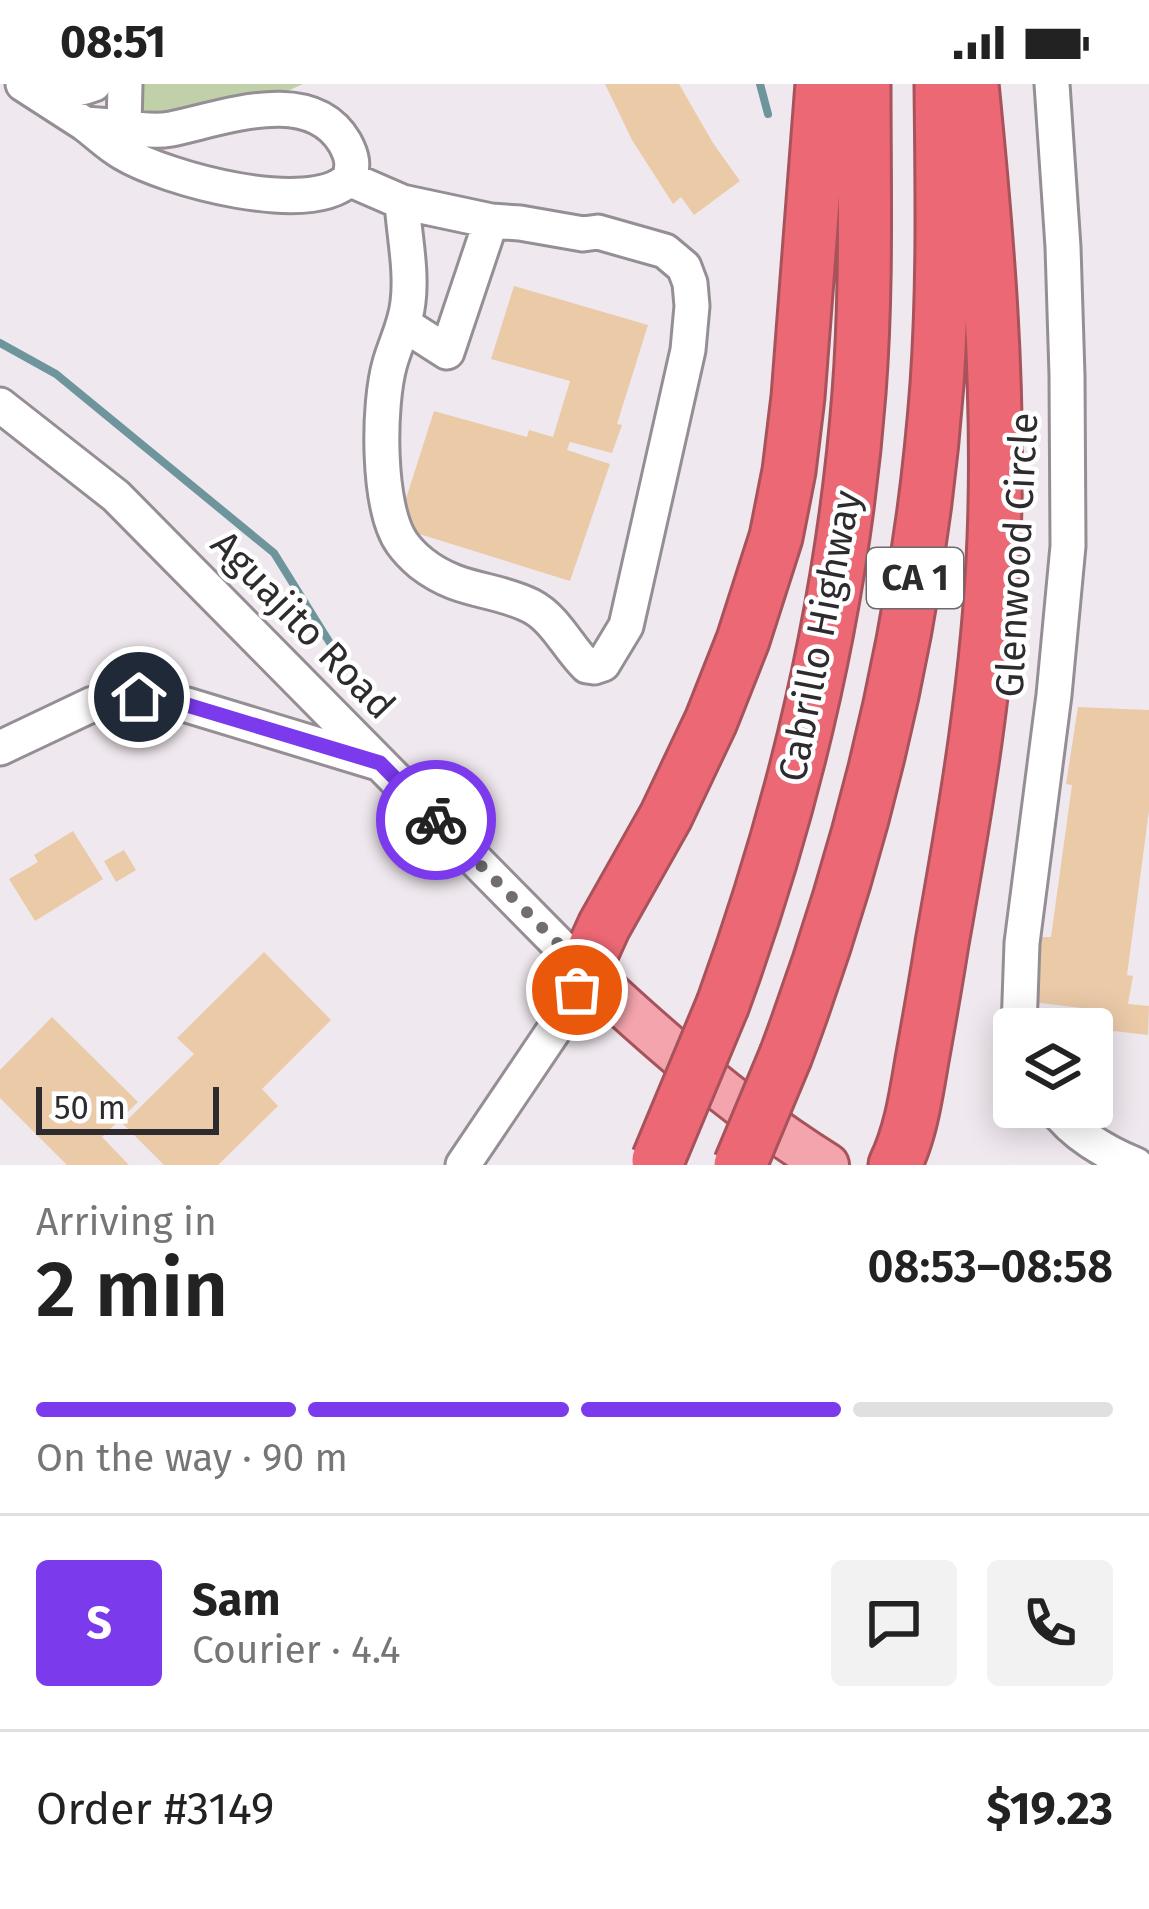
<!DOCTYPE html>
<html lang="en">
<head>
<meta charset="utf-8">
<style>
  :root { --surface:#fff; --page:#f2f2f2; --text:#222; --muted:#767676; --line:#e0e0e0; --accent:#7c3aed }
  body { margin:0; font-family:"Fira Sans",sans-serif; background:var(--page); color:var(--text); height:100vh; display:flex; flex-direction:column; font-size:45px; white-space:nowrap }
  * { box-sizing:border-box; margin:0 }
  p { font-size:39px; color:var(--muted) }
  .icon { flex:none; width:66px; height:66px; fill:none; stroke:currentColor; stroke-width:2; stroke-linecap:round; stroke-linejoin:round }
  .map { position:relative; height:1081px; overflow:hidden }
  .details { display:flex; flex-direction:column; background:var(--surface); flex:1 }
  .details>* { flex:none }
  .tools { position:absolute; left:993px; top:924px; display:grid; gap:24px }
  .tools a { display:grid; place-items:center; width:120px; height:120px; border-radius:12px; background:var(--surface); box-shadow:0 6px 30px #0003; font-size:60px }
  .scale { position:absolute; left:36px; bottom:30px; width:183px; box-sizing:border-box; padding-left:12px; border:6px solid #2d2b2d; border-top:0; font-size:33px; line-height:42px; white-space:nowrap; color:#2d2b2d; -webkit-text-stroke:9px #fff; paint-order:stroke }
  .pin { position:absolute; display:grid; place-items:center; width:102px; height:102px; color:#fff; margin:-51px; border:6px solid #fff; border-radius:50%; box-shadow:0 3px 12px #0007 }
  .courier { position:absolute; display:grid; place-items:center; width:120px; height:120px; margin:-60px; border:9px solid #7c3aed; border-radius:50%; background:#fff; color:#222; box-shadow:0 3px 15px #0007 }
  .summary em { font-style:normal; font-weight:600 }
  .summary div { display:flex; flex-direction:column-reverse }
  .summary { display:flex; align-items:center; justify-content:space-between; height:204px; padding:0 36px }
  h1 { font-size:78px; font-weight:600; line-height:90px }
  .bar { display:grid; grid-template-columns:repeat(4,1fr); gap:18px 12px; align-content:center; height:144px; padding:0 36px }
  .bar i { height:15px; border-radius:9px; background:var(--line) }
  .bar .on { background:var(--accent) }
  .bar p { grid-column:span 4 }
  .line { display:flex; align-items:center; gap:30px; padding:0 36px; border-top:3px solid var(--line) }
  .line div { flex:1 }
  .round { display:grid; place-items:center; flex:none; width:126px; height:126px; border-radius:12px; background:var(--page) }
  .status { display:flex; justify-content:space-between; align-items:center; height:84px; padding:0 60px; background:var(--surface); direction:ltr }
  .status svg { height:33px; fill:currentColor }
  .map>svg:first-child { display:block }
  .green { fill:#c0d0a9 }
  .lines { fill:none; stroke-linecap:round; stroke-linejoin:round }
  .stream { stroke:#6f959c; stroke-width:8 }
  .building { fill:#ebcaa8 }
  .minor-casing { stroke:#958f95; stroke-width:39 }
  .major-casing { stroke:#a8535b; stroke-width:48 }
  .highway-casing { stroke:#a8535b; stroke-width:57 }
  .minor { stroke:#fff; stroke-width:33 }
  .major { stroke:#f3a4ac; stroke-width:42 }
  .highway { stroke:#eb6874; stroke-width:51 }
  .highway-bridge-casing { stroke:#a8535b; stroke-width:57; stroke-linecap:butt }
  .highway-bridge { stroke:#eb6874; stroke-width:51 }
  .done { stroke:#716d71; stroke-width:12; stroke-dasharray:0 21.6 }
  .route { stroke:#7c3aed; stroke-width:15 }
  .labels { text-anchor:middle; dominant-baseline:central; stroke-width:9; stroke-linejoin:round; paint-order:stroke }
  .shield { fill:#fff; stroke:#6c6b6c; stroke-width:3 }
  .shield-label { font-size:36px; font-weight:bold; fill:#2d2b2d }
  .street-label { font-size:39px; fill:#2d2b2d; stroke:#fff }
</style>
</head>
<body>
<div class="status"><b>08:51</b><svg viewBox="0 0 49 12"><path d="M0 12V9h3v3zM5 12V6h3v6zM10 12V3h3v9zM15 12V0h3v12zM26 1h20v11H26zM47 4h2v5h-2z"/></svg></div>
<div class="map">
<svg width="1149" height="1081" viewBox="0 0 1149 1081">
  <rect width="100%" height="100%" fill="#efe8ee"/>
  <path class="green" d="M 125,0 L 303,0 L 250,24 L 147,47 Z"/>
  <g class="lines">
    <path class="stream" d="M 760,0 L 768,30
      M 0,259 L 56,290 L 274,469 L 330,559"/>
  </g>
  <path class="building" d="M 605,0 L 679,0 L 713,59 L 740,97 L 694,131 L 681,113 L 673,120 L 632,56 Z
    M 514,202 L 648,241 L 617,340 L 622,341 L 612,369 L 570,358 L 567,366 L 610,380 L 570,497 L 397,443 L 434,327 L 527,353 L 529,346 L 553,353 L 570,297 L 491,275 Z
    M 1078,623 L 1149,626 L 1149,727 L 1127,891 L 1133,892 L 1128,920 L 1149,922 L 1148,951 L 1088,944 L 1090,925 L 1032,918 L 1040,853 L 1051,853 L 1072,701 L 1066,700 Z
    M 73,747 L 103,795 L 35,837 L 9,795 L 38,778 L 34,771 Z
    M 124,766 L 136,786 L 116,798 L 104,777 Z
    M 264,868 L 331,936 L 262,1005 L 278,1022 L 218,1081 L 164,1081 L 123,1040 L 194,970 L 177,954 Z
    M 52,933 L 138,1018 L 102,1053 L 129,1081 L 67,1081 L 0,1014 L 0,986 Z"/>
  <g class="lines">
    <defs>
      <path id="minor" d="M 23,0 L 85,40 L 124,43 L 125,0
        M 31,1 C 53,9 73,8 94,0
        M 85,40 C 97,49 109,61 123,69 C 166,95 310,134 349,95 L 402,118
        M 124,43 C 140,46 155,48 171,45 C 224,34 311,0 345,59 C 352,72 354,81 349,95
        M 405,241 L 447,268 L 491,137 L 402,118 C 404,150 412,186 408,218 C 406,240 396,258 390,279 C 378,320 377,424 402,459 C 407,466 415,474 421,479 C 459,509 493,503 531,522 C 556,535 568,564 587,582 L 594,583 L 603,580 L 626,542 L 688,266 L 692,222 L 690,199 L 684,183 L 665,167 L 598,148 L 583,150 L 520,139 L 491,137
        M 0,321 L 116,412 L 584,886 L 560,937 L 463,1081
        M 0,664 L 93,620 L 139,613 L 187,621 L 378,679
        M 1019,945 L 1022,859 L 1054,611 L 1068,462 L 1067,291 L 1063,163 L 1052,0
        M 1054,1023 C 1074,1051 1105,1068 1136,1081"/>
      <path id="major" d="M 584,886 C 661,958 738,1025 827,1081"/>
      <path id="highway" d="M 584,886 L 604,842 L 666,732 L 711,637 L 743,556 L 776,453 L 789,387 L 798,313 L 822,0
        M 723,920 C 795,722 843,519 859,309 C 867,206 864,103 864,0
        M 786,971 C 867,754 920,531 937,300 C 944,200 942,100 941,0
        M 895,1081 C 911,1048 916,1011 922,976 C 929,937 936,898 942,859 C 966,725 989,590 994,454 C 1000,302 987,151 972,0"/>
    </defs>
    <use href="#minor" class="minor-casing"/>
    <use href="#major" class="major-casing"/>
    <use href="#highway" class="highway-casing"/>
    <use href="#minor" class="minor"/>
    <use href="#major" class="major"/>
    <use href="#highway" class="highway"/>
    <defs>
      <path id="highway-bridge" d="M 658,1076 L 723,920
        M 740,1081 L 786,971"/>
    </defs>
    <use href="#highway-bridge" class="highway-bridge-casing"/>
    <use href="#highway-bridge" class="highway-bridge"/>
  </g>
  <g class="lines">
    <path class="done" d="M 436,736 L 584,886 L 577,906"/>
    <path class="route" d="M 139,613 L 187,621 L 380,679 L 436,736"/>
  </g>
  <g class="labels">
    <rect class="shield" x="867" y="464" width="96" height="60" rx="9"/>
    <g class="shield-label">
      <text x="915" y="494">CA 1</text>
    </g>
    <g class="street-label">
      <text transform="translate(1017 471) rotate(-87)">Glenwood Circle</text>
      <text transform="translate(303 541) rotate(46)">Aguajito Road</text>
      <text transform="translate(820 552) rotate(-79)">Cabrillo Highway</text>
    </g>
  </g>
</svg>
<div class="tools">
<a><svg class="icon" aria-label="layers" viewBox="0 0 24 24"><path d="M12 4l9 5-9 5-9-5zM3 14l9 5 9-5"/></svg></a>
</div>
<div class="scale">50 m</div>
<div class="pin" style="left:577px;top:906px;background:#ea580c"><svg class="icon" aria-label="bag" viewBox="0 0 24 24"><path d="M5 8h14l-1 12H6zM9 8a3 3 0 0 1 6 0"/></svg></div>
<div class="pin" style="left:139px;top:613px;background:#1f2937"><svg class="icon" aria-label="home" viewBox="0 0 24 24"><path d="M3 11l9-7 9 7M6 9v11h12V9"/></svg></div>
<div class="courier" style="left:436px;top:736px"><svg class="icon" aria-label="bike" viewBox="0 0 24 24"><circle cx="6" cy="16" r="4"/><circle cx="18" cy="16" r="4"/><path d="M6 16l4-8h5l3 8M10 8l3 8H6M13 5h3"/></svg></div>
</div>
<section class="details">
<div class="summary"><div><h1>2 min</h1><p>Arriving in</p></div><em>08:53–08:58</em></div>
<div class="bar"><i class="on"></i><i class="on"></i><i class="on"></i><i></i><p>On the way · 90 m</p></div>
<div class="line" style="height:216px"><b class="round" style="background:var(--accent);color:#fff">S</b><div><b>Sam</b><p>Courier · 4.4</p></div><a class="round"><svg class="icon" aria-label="chat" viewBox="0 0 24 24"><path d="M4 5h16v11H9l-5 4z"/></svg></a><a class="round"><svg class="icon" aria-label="phone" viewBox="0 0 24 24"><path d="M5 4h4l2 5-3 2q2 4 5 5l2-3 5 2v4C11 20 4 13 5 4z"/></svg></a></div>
<div class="line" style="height:156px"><div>Order #3149</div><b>$19.23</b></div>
</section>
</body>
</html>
